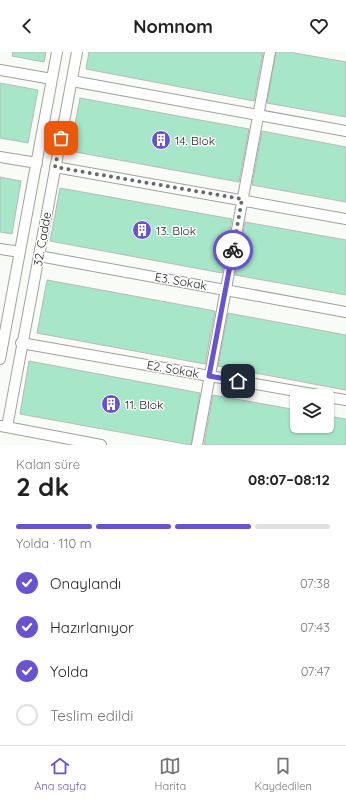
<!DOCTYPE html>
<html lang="tr">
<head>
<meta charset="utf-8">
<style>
  :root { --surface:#fff; --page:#f6f6f6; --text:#222; --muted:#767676; --line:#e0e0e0; --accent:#6954cd }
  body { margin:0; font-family:Quicksand,sans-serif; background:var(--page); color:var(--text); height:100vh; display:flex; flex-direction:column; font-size:15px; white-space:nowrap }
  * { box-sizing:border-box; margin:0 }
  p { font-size:13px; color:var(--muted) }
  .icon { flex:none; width:22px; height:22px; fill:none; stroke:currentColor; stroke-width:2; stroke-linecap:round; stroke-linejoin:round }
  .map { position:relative; height:393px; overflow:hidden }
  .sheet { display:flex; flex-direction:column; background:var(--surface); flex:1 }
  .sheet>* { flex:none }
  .tools { position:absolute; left:290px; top:337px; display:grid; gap:8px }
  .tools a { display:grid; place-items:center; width:44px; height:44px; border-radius:6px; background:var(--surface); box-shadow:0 1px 3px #0004; font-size:20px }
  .pin { position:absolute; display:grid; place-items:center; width:34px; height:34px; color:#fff; margin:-17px; border-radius:8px; box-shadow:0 2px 6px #0006 }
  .courier { position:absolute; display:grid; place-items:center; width:40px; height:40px; margin:-20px; border:3px solid #6954cd; border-radius:50%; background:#fff; color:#222; box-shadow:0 1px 5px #0007 }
  .headline em { font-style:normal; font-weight:800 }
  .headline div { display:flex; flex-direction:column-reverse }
  .headline { display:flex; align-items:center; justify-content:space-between; height:68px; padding:0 16px }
  h1 { font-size:26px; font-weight:800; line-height:30px }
  .bar { display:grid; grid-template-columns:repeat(4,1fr); gap:6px 4px; align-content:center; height:48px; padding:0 16px }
  .bar i { height:5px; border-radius:3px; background:var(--line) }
  .bar .selected { background:var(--accent) }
  .bar p { grid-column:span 4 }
  ol { padding:0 16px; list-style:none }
  li { display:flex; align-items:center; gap:12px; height:44px }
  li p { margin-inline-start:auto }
  li .icon { padding:4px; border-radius:50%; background:var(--accent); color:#fff; stroke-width:4 }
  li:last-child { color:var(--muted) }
  li i { width:22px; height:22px; border:2px solid var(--line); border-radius:50% }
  header { display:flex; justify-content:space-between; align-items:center; height:52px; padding:0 16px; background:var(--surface); font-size:18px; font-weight:800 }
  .menu { display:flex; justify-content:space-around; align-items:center; height:56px; border-top:1px solid var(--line); background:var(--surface); font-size:11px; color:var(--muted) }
  .menu a { display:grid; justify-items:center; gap:2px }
  .menu .selected { color:var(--accent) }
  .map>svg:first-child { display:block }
  .building { fill:#a7e6c8; stroke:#b7bbb9 }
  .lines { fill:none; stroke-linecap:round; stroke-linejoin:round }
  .minor-casing { stroke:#9fa19e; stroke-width:12 }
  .minor { stroke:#fff; stroke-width:10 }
  .done { stroke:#696a67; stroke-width:4; stroke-dasharray:0 7.2 }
  .route { stroke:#6954cd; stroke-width:5 }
  .labels { text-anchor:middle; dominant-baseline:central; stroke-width:3; stroke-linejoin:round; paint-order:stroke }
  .poi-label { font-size:12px; fill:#1b1c1a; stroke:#fff; text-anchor:start }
  .street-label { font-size:12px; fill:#1b1c1a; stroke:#fff }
</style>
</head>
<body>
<header><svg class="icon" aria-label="back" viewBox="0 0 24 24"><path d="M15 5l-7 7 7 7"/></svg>Nomnom<svg class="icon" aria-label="heart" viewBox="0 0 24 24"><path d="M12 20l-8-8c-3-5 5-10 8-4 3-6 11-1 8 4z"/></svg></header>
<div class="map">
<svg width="346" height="393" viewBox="0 0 346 393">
  <rect width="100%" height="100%" fill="#f9fbf7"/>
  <path class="building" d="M 13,0 L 46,0 L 44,10 L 12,4 Z
    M 89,0 L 263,0 L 254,49 L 86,17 Z
    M 276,0 L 289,0 L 346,10 L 346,65 L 267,51 Z
    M 0,31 L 38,38 L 28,91 L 0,86 Z
    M 80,46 L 249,77 L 239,130 L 70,99 Z
    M 262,79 L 346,95 L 346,150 L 252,133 Z
    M 0,125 L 21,129 L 12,182 L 0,180 Z
    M 60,136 L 232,167 L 222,221 L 50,189 Z
    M 245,170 L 346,188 L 346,243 L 235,223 Z
    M 47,228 L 215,259 L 205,312 L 37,281 Z
    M 228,261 L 346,283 L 346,338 L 218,314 Z
    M 29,309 L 200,341 L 191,393 L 20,362 Z
    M 213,343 L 297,358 L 297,374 L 327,374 L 327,364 L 346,367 L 346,393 L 204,393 Z"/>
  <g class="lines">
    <defs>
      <path id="minor" d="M 0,18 L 52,27
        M 72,29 L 346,79
        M 0,105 L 37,111
        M 55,115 L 346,167
        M 0,197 L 20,200
        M 39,204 L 346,260
        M 21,291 L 324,344
        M 0,307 L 57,0
        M 327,345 L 346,348
        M 1,374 L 101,393
        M 7,375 L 77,0
        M 197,393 L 270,0"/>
    </defs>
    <use href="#minor" class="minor-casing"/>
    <use href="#minor" class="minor"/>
  </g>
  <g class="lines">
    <path class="done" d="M 61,86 L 55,115 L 242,147 L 233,198"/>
    <path class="route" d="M 233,198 L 209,324 L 238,329"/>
  </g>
  <defs>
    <symbol id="building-disc" viewBox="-11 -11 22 22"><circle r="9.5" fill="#6954cd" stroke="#fff"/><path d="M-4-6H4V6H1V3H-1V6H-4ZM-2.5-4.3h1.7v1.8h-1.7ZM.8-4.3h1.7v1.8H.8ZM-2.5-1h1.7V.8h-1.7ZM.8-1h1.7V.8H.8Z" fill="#fff"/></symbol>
  </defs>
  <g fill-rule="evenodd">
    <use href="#building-disc" x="150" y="77" width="22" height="22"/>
    <use href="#building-disc" x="131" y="167" width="22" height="22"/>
    <use href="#building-disc" x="100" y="341" width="22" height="22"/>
  </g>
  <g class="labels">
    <g class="poi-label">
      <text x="175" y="88">14. Blok</text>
      <text x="156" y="178">13. Blok</text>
      <text x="125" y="352">11. Blok</text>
    </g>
    <g class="street-label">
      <text transform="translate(42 187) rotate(-80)">32. Cadde</text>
      <text transform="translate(181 229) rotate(10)">E3. Sokak</text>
      <text transform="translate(173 317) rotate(10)">E2. Sokak</text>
    </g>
  </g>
</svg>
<div class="tools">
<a><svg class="icon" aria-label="layers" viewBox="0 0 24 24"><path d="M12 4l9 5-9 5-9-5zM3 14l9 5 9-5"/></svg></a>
</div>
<div class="pin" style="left:61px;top:86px;background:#ea580c"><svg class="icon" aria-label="bag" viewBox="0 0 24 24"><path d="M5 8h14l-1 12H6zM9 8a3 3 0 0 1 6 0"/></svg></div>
<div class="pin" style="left:238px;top:329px;background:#1f2937"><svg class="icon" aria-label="home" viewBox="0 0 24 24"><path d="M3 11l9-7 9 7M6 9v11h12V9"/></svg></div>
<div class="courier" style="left:233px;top:198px"><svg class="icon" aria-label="bike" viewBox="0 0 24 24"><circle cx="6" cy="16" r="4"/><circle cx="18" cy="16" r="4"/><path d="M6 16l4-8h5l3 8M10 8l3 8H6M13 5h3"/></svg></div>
</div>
<section class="sheet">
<div class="headline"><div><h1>2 dk</h1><p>Kalan süre</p></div><em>08:07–08:12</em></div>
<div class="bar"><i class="selected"></i><i class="selected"></i><i class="selected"></i><i></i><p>Yolda · 110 m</p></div>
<ol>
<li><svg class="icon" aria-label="check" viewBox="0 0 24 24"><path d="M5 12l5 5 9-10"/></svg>Onaylandı<p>07:38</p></li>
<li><svg class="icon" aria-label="check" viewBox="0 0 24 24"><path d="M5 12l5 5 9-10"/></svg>Hazırlanıyor<p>07:43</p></li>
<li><svg class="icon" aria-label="check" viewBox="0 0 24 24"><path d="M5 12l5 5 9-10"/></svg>Yolda<p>07:47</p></li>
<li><i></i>Teslim edildi</li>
</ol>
</section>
<nav class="menu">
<a class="selected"><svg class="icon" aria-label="home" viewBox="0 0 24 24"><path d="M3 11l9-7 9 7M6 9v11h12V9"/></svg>Ana sayfa</a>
<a><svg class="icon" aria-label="map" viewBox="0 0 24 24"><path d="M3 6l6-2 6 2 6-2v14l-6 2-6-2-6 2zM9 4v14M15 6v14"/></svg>Harita</a>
<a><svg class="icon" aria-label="saved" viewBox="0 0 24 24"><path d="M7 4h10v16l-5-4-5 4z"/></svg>Kaydedilen</a>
</nav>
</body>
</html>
